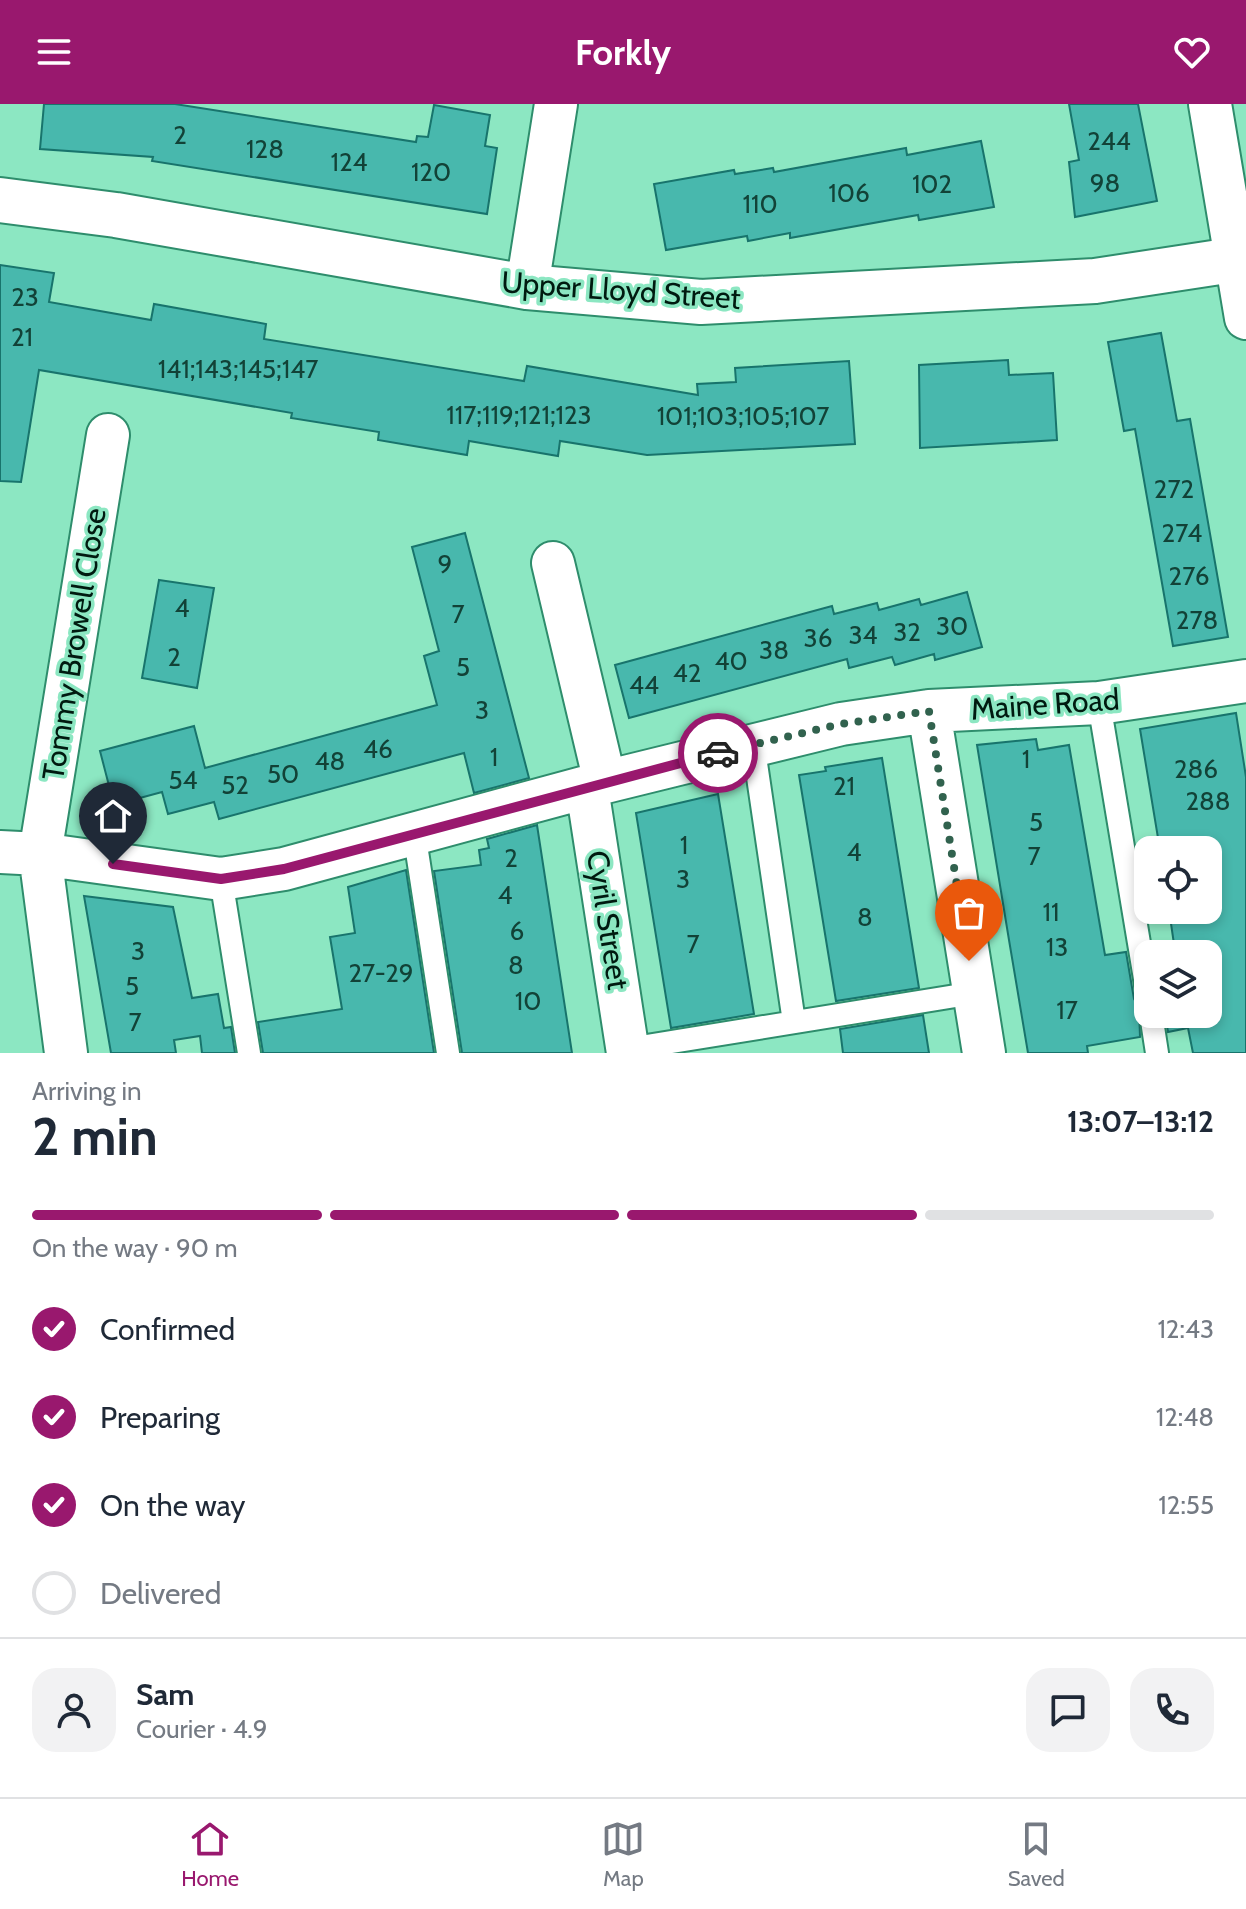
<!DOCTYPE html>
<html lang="en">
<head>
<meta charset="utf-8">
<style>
  :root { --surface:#fff; --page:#f2f2f3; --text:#1f2937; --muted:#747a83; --line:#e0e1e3; --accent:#99186e }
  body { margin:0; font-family:Cabin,sans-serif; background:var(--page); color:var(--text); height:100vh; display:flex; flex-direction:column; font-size:30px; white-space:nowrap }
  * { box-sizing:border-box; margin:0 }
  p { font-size:26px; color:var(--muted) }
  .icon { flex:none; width:44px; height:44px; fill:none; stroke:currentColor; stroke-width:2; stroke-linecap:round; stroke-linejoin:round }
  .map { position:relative; height:949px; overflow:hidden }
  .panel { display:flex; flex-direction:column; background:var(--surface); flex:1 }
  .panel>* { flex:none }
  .tools { position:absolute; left:1134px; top:732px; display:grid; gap:16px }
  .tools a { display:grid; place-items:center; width:88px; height:88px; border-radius:16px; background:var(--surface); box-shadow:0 4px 12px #0003; font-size:40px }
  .pin { position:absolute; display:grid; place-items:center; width:68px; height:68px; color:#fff; margin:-82px -34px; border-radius:50% 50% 50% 0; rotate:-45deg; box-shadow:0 0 8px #0007 }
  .pin .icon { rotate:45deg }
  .courier { position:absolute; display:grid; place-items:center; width:80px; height:80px; margin:-40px; border:6px solid #99186e; border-radius:50%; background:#fff; color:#222; box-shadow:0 2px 10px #0007 }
  .overview em { font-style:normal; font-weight:800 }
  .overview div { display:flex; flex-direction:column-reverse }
  .overview { display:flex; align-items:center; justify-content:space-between; height:136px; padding:0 32px }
  h1 { font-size:52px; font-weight:800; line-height:60px }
  .bar { display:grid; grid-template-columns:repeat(4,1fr); gap:12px 8px; align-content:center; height:96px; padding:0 32px }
  .bar i { height:10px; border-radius:6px; background:var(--line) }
  .bar .selected { background:var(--accent) }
  .bar p { grid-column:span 4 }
  .line { display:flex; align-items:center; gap:20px; padding:0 32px; border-top:2px solid var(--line) }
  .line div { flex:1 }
  .round { display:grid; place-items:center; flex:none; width:84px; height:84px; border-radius:24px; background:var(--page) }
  ol { padding:0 32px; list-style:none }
  li { display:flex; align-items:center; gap:24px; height:88px }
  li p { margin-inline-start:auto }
  li .icon { padding:8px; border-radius:50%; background:var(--accent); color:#fff; stroke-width:4 }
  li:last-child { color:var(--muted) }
  li i { width:44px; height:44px; border:4px solid var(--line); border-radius:50% }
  header { display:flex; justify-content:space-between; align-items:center; height:104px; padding:0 32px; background:var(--accent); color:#fff; font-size:36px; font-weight:800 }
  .tab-bar { display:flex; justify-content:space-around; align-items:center; height:112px; border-top:2px solid var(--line); background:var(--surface); font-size:22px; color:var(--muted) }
  .tab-bar a { display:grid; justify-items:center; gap:4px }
  .tab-bar .selected { color:var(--accent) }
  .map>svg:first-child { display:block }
  .building { fill:#48b8ad; stroke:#18746c; stroke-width:2 }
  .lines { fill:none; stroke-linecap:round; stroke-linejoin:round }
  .service-casing { stroke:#2e8d6c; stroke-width:26 }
  .minor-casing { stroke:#2e8d6c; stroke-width:46 }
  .tertiary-casing { stroke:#2e8d6c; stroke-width:48 }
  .service { stroke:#fff; stroke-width:22 }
  .minor { stroke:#fff; stroke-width:42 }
  .tertiary { stroke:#fff; stroke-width:44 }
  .done { stroke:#31624e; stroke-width:8; stroke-dasharray:0 14.4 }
  .route { stroke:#99186e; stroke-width:10 }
  .labels { text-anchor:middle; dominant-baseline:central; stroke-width:7; stroke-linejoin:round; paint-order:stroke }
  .number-label { font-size:26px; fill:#124237 }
  .street-label { font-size:30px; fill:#001a10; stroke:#8ce7c2 }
</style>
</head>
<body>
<header><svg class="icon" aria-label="menu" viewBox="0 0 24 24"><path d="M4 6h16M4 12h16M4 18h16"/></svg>Forkly<svg class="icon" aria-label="heart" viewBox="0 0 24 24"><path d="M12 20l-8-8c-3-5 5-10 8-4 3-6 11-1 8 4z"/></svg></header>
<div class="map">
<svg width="1246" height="949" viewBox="0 0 1246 949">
  <rect width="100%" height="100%" fill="#8ce7c2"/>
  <path class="building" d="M 44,0 L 175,0 L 416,38 L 417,32 L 428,33 L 434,1 L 490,11 L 485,42 L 497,44 L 487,110 L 152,57 L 153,53 L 40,45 Z
    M 1069,0 L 1138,0 L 1157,97 L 1075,113 L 1069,58 L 1079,56 Z
    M 981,37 L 994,103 L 919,116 L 918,111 L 790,134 L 790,129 L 748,137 L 747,132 L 666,146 L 654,80 L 734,66 L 735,70 L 773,64 L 774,68 L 906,44 L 907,51 Z
    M 0,161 L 54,169 L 49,198 L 151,216 L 154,200 L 266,220 L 264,235 L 524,277 L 527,262 L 698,291 L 697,280 L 736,278 L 735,264 L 849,257 L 855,340 L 647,351 L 560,337 L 558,352 L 469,337 L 467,351 L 378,336 L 379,328 L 291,314 L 292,309 L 39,266 L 21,378 L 0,377 Z
    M 1161,229 L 1177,317 L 1190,315 L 1228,533 L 1173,542 L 1135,325 L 1124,327 L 1108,238 Z
    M 1008,256 L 1009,271 L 1053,269 L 1057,336 L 920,344 L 919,261 Z
    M 465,429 L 529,674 L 474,689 L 464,649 L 219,715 L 214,698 L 168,710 L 162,688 L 114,701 L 100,647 L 194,622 L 205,664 L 437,601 L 424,552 L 439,547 L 412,443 Z
    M 159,476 L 214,484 L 197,584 L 142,574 Z
    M 967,488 L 982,543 L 935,556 L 934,550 L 895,561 L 892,553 L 849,564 L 847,555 L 629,614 L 615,561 L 832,502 L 834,510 L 877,499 L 879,506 L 919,495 L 921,501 Z
    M 1236,609 L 1246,673 L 1246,949 L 1193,949 L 1188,924 L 1168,928 L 1165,910 L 1208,910 L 1208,850 L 1155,850 L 1154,843 L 1174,840 L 1169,806 L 1208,806 L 1208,746 L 1160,746 L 1140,625 Z
    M 1036,635 L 1038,646 L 1069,641 L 1105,851 L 1126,848 L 1134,895 L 1139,903 L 1140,933 L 1087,942 L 1088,949 L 1028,949 L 1009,836 L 977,641 Z
    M 882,654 L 919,884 L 836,897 L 799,671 L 826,667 L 825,663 Z
    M 718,690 L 754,910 L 671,924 L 636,709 Z
    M 537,721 L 572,949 L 462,949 L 434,767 L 481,761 L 479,746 L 489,744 L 487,735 Z
    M 406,766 L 434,949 L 263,949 L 258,918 L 342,905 L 330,833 L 355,829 L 348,783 Z
    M 84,792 L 173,803 L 192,894 L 218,890 L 224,924 L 231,923 L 235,949 L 202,949 L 200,932 L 174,936 L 176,949 L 111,949 Z
    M 923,911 L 929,949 L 843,949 L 840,925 Z"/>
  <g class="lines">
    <defs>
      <path id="service" d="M 1099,599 L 1148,893
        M 753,639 L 794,918
        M 414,728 L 448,949
        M 221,775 L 249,949
        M 1151,910 L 1157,949
        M 628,945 L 974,889"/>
      <path id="minor" d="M 1210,0 L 1246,214
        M 527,183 L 556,0
        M 553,459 L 605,678
        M 929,607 L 984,949
        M 587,684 L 628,949
        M 0,748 L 40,750 L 221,775 L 284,765 L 605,678 L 841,620 L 929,607 L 1099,599 L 1246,577
        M 66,949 L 40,750 L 108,331"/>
      <path id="tertiary" d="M 0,96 L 116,111 L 527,183 L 701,198 L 1095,177 L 1246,154"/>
    </defs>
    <use href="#service" class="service-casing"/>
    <use href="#minor" class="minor-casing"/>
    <use href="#tertiary" class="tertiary-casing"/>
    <use href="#service" class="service"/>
    <use href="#minor" class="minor"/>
    <use href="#tertiary" class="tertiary"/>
  </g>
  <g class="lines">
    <path class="done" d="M 718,649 L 841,620 L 929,607 L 969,857"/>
    <path class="route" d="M 113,760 L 221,775 L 284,765 L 718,649"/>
  </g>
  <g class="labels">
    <g class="number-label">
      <text x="180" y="31">2</text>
      <text x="1109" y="37">244</text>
      <text x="265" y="45">128</text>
      <text x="349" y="58">124</text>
      <text x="431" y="68">120</text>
      <text x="1105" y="79">98</text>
      <text x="932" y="80">102</text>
      <text x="849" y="89">106</text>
      <text x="760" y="100">110</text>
      <text x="25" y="193">23</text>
      <text x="22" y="233">21</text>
      <text x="238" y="265">141;143;145;147</text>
      <text x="519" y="311">117;119;121;123</text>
      <text x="743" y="312">101;103;105;107</text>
      <text x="1174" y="385">272</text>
      <text x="1182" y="429">274</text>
      <text x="445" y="460">9</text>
      <text x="1189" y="472">276</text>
      <text x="182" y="504">4</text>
      <text x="458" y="510">7</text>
      <text x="1197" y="516">278</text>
      <text x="952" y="522">30</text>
      <text x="907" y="528">32</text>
      <text x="863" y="531">34</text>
      <text x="818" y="534">36</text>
      <text x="774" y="546">38</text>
      <text x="174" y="553">2</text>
      <text x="731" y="557">40</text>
      <text x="463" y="563">5</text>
      <text x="687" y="569">42</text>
      <text x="644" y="581">44</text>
      <text x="482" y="606">3</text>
      <text x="378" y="645">46</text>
      <text x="494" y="653">1</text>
      <text x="1026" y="655">1</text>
      <text x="330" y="657">48</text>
      <text x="1196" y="665">286</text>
      <text x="283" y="670">50</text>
      <text x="183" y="676">54</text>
      <text x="235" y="681">52</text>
      <text x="844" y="682">21</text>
      <text x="1208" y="697">288</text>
      <text x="1036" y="718">5</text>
      <text x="684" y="741">1</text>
      <text x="854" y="748">4</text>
      <text x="1034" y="752">7</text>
      <text x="511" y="754">2</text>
      <text x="683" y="775">3</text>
      <text x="505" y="791">4</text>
      <text x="1051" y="808">11</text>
      <text x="865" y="813">8</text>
      <text x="517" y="827">6</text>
      <text x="693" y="840">7</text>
      <text x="1057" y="843">13</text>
      <text x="138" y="847">3</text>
      <text x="516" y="861">8</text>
      <text x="381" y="869">27-29</text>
      <text x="132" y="882">5</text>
      <text x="528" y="897">10</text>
      <text x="1067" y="906">17</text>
      <text x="135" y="918">7</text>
    </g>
    <g class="street-label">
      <text transform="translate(621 186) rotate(4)">Upper Lloyd Street</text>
      <text transform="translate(74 540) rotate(-81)">Tommy Browell Close</text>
      <text transform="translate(1045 600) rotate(-4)">Maine Road</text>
      <text transform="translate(608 816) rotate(81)">Cyril Street</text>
    </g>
  </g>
</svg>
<div class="tools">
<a><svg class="icon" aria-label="locate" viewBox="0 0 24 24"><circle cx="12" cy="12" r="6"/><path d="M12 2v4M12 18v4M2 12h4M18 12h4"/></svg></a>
<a><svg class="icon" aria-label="layers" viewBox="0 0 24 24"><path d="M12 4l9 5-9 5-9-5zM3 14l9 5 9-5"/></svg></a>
</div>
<div class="pin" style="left:969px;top:857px;background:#ea580c"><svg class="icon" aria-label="bag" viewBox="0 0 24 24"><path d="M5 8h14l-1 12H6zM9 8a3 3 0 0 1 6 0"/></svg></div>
<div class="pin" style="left:113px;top:760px;background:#1f2937"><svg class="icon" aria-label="home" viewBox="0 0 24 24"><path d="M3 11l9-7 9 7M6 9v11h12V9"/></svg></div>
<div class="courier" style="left:718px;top:649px"><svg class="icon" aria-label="car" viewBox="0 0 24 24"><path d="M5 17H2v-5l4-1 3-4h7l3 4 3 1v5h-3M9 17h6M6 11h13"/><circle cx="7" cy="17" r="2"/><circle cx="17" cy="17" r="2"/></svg></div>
</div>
<section class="panel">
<div class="overview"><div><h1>2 min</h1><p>Arriving in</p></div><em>13:07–13:12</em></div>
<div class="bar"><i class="selected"></i><i class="selected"></i><i class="selected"></i><i></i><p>On the way · 90 m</p></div>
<ol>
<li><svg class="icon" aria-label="check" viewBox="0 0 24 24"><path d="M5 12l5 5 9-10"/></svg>Confirmed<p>12:43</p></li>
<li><svg class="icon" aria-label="check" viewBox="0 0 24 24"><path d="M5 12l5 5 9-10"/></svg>Preparing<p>12:48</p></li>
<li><svg class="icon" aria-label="check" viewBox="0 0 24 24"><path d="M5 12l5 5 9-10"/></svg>On the way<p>12:55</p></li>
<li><i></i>Delivered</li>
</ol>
<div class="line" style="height:144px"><a class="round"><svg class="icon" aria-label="person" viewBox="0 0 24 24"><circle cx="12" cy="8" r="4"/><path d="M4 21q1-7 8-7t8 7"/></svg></a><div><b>Sam</b><p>Courier · 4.9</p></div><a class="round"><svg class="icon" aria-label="chat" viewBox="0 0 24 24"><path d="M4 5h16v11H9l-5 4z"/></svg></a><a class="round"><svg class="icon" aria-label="phone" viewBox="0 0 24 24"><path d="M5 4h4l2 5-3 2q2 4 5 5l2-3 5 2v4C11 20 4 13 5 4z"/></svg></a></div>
</section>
<nav class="tab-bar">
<a class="selected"><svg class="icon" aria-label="home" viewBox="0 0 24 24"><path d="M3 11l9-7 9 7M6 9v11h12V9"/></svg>Home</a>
<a><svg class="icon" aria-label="map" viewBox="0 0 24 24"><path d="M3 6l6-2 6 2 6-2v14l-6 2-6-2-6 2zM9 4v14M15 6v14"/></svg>Map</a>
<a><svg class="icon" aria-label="saved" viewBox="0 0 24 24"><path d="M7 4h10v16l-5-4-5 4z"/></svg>Saved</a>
</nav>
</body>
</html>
